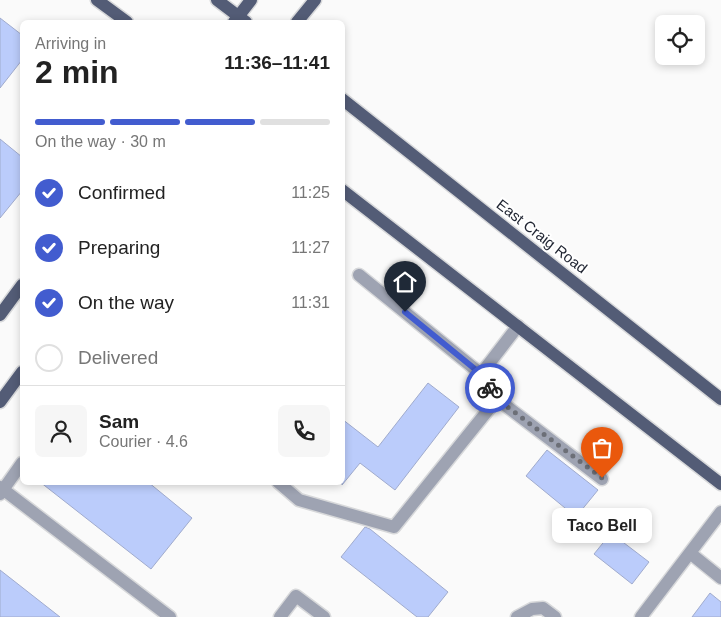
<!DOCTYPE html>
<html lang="en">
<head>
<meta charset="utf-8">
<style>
  :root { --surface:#fff; --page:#f6f6f6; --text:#222; --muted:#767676; --line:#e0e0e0; --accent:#425ccf }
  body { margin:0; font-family:Helvetica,sans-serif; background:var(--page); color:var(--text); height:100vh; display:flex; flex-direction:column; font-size:19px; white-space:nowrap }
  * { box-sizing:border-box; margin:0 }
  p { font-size:16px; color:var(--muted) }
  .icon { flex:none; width:28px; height:28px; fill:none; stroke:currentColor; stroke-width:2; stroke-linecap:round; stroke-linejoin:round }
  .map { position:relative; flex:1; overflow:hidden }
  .side { position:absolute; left:20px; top:20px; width:325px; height:465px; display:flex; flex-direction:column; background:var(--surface); border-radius:8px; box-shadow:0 2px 8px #0003 }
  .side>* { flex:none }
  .tools { position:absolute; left:655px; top:15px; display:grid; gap:10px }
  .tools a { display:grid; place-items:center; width:50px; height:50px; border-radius:8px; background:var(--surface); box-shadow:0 2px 8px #0003; font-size:25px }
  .pin { position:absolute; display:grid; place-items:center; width:42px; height:42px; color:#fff; margin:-51px -21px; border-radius:50% 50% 50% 0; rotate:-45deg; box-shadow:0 0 5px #0007 }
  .pin .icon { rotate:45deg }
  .courier { position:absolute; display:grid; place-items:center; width:50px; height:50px; margin:-25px; border:4px solid #425ccf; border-radius:50%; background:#fff; color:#222; box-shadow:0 1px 6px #0007 }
  .bubble { position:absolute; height:35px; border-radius:8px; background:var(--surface); box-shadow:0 2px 8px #0003; font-size:16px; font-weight:600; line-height:35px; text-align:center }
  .head em { font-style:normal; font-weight:600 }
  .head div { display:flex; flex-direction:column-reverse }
  .head { display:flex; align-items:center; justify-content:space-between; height:85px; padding:0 15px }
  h1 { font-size:32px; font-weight:600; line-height:38px }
  .bar { display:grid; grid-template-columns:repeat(4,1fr); gap:8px 5px; align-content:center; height:60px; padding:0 15px }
  .bar i { height:6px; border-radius:4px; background:var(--line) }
  .bar .selected { background:var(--accent) }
  .bar p { grid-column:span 4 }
  .line { display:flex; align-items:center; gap:12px; padding:0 15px; border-top:1px solid var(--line) }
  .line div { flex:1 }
  .round { display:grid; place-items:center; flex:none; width:52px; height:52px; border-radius:8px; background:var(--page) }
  ol { padding:0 15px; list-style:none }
  li { display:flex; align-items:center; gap:15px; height:55px }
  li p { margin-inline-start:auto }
  li .icon { padding:5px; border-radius:50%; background:var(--accent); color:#fff; stroke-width:4 }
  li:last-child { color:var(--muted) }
  li i { width:28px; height:28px; border:2px solid var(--line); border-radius:50% }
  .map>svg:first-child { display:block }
  .building { fill:#bbccfb; stroke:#a0abcd }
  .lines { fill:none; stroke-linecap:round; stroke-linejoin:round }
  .minor-casing { stroke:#d7d8da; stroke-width:15 }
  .major-casing { stroke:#d7d8da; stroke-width:15 }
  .minor { stroke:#9ea3b2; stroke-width:12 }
  .major { stroke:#535c76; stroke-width:12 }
  .done { stroke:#6c6f77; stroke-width:5; stroke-dasharray:0 9 }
  .route { stroke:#425ccf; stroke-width:6 }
  .labels { text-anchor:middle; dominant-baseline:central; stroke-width:4; stroke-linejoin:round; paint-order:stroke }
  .street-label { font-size:15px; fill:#1f2431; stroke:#fff }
</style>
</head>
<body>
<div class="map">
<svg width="721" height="617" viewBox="0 0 721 617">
  <rect width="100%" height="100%" fill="#fafafa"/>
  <path class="building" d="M 0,18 L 22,35 L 22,60 L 0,88 Z
    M 0,139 L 22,157 L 22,191 L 0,218 Z
    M 428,383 L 459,407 L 395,490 L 360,463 L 342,485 L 342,419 L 378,447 Z
    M 547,450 L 598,490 L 576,517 L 526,476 Z
    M 40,482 L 148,482 L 192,518 L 151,569 Z
    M 365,527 L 370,529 L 448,592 L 428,617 L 417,617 L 341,557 Z
    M 611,533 L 649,562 L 632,584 L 594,554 Z
    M 0,570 L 60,617 L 0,617 Z
    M 710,593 L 721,602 L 721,617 L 692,617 Z"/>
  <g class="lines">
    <defs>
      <path id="minor" d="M 359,275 L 481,374 L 497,399 L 602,479
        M 481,374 L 518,326
        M 278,482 L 299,500 L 394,527 L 497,399
        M 0,487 L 170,617
        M 0,494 L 22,463
        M 690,553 L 721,578
        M 280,617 L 296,596 L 324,617
        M 517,617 L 532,609 L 543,608 L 555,617
        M 641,617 L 721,512"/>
      <path id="major" d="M 97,0 L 127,22
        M 217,0 L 246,22
        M 234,22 L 251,0
        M 297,22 L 315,0
        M 342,99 L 721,399
        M 342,190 L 721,484
        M 0,315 L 22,285
        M 0,402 L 22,372"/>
    </defs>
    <use href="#minor" class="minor-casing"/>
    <use href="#major" class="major-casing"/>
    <use href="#minor" class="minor"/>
    <use href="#major" class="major"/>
  </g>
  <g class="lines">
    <path class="done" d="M 490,388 L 497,399 L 602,478"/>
    <path class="route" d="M 405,312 L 481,374 L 490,388"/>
  </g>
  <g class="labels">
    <g class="street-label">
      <text transform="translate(542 236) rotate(38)">East Craig Road</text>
    </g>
  </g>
</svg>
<div class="tools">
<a><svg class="icon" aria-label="locate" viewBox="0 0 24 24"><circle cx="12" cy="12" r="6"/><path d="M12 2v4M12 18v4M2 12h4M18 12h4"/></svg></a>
</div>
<div class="pin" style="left:602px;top:478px;background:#ea580c"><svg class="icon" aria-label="bag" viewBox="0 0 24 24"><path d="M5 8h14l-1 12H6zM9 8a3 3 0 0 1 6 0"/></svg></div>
<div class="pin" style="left:405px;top:312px;background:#1f2937"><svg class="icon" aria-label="home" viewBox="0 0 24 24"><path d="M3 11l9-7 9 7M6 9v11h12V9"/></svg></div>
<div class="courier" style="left:490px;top:388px"><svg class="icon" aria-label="bike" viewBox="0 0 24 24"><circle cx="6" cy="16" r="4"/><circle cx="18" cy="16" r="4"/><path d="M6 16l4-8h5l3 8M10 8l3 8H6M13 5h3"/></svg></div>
<div class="bubble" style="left:552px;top:508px;width:100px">Taco Bell</div>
<section class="side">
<div class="head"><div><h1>2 min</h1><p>Arriving in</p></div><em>11:36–11:41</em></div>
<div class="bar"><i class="selected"></i><i class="selected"></i><i class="selected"></i><i></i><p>On the way · 30 m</p></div>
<ol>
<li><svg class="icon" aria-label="check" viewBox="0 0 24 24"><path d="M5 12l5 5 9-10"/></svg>Confirmed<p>11:25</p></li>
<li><svg class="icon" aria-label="check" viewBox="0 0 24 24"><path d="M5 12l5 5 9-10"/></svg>Preparing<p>11:27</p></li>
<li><svg class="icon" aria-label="check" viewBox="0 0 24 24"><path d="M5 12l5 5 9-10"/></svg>On the way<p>11:31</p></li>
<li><i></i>Delivered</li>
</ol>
<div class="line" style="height:90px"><a class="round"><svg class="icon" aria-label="person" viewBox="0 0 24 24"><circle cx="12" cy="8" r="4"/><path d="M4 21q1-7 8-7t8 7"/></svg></a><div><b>Sam</b><p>Courier · 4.6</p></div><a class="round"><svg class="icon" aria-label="phone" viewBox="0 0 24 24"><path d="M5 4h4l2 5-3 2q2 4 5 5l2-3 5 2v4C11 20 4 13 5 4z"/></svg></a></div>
</section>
</div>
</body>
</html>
